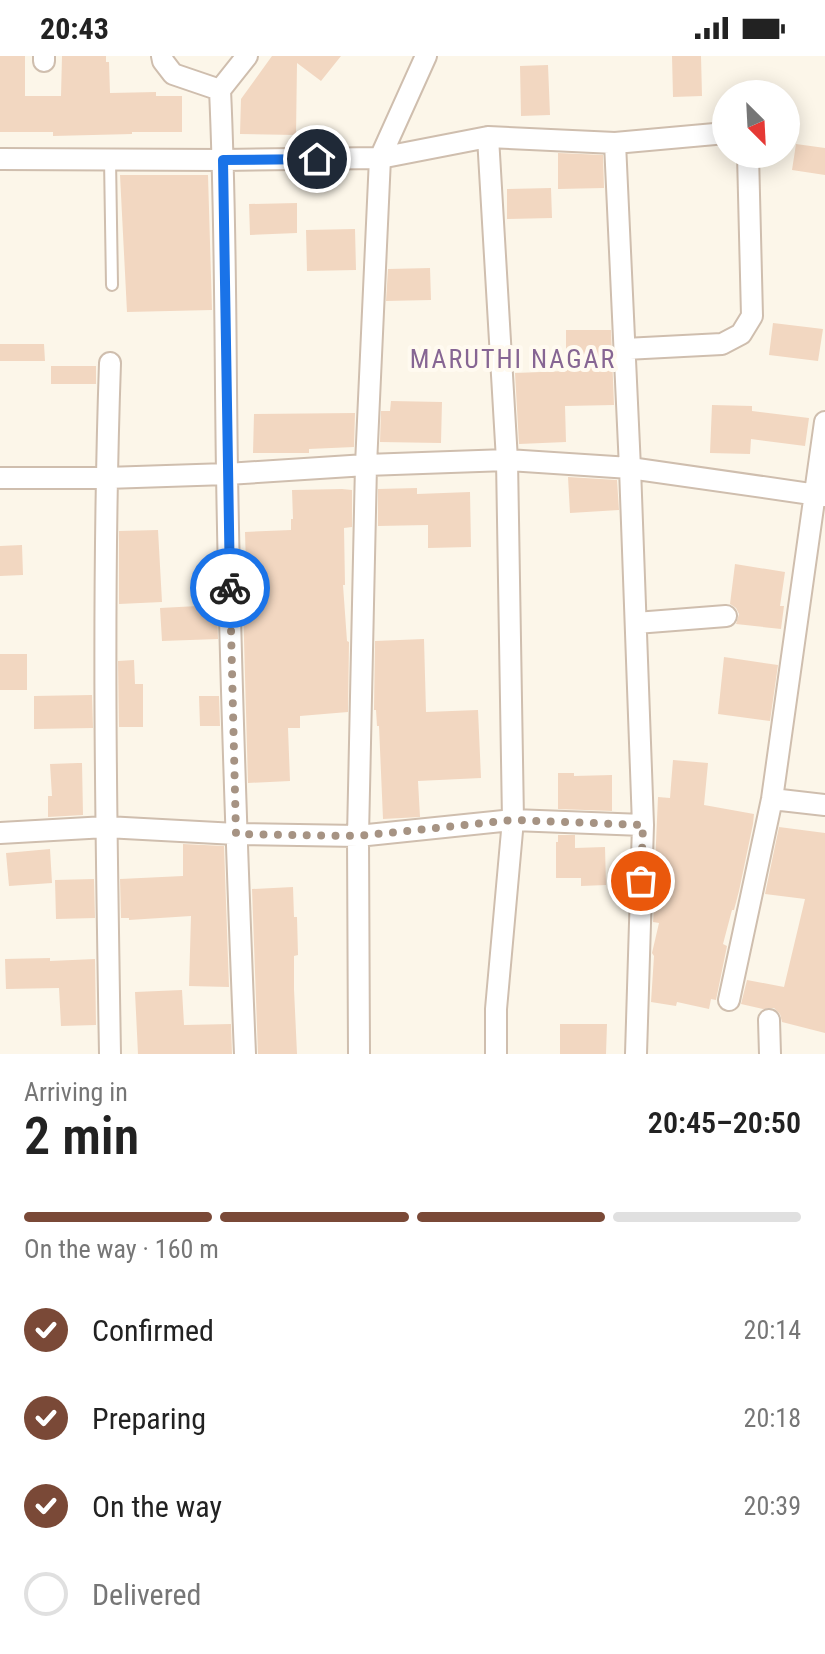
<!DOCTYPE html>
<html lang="en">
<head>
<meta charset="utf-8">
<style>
  :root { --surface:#fff; --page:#f2f2f2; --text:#222; --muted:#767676; --line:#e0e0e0; --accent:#7a4937 }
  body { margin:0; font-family:"Roboto Condensed",sans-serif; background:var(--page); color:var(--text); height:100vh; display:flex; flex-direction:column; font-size:30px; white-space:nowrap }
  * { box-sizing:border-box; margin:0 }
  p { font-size:26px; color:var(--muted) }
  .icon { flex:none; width:44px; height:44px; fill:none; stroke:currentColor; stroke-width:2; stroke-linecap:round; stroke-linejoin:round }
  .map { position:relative; height:998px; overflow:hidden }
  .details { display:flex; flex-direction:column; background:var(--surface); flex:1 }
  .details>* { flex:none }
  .needle { width:52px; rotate:156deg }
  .fabs { position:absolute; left:712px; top:24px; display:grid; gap:16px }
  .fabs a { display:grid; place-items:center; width:88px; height:88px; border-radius:50%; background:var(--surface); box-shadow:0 4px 20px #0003; font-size:40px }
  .pin { position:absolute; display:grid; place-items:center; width:68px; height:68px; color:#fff; margin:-34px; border:4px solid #fff; border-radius:50%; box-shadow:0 2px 8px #0007 }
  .courier { position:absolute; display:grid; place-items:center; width:80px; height:80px; margin:-40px; border:6px solid #1a73e8; border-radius:50%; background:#fff; color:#222; box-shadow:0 2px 10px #0007 }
  .headline em { font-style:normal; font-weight:600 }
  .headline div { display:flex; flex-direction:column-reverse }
  .headline { display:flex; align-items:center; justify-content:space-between; height:136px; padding:0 24px }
  h1 { font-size:52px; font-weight:600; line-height:60px }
  .bar { display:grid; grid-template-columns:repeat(4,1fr); gap:12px 8px; align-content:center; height:96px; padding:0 24px }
  .bar i { height:10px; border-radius:6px; background:var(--line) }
  .bar .on { background:var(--accent) }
  .bar p { grid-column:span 4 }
  ol { padding:0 24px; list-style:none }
  li { display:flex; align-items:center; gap:24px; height:88px }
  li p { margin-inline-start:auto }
  li .icon { padding:8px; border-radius:50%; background:var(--accent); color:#fff; stroke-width:4 }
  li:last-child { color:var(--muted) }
  li i { width:44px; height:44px; border:4px solid var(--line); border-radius:50% }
  .status { display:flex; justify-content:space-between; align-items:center; height:56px; padding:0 40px; background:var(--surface); direction:ltr }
  .status svg { height:22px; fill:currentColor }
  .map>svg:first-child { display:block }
  .building { fill:#f2d7c1 }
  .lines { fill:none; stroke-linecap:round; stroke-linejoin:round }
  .lane-casing { stroke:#cfbeae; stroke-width:14 }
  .street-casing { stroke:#cfbeae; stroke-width:24 }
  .lane { stroke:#fff; stroke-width:10 }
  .street { stroke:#fff; stroke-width:20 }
  .done { stroke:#a69383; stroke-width:8; stroke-dasharray:0 14.4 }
  .route { stroke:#1a73e8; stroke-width:10 }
  .labels { text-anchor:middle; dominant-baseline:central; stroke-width:8; stroke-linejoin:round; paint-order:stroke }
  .neighbourhood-label { font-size:26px; letter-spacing:2px; fill:#866593; stroke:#fffaf0 }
</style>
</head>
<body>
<div class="status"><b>20:43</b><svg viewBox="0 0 49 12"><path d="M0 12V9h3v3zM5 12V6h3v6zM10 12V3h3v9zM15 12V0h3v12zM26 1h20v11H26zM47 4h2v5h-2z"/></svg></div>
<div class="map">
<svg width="825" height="998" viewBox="0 0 825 998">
  <rect width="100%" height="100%" fill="#fcf6e9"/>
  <path class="building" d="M 0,0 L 25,0 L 25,40 L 61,40 L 62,0 L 106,0 L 106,6 L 109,6 L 110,37 L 156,36 L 156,40 L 182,40 L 182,76 L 132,76 L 132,78 L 53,80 L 53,76 L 0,76 Z
    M 272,0 L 341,0 L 321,25 L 297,7 L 296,79 L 240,78 L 241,43 Z
    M 672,0 L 701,0 L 702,40 L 673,41 Z
    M 548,9 L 550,59 L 521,60 L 520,10 Z
    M 796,88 L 825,92 L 825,119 L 792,114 Z
    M 558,97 L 603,99 L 604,132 L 558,133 Z
    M 120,119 L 208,119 L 212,254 L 127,256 Z
    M 551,132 L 552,162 L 507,163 L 507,133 Z
    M 297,147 L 297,177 L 250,179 L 249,148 Z
    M 355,173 L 356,214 L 307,215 L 306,174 Z
    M 430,212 L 431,244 L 386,245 L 388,213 Z
    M 773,267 L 823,273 L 818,305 L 769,299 Z
    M 566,274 L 611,274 L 614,349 L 565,350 L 566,386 L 519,388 L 515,317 L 566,315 Z
    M 0,288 L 44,288 L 45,305 L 0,305 Z
    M 51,310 L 96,310 L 96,328 L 51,328 Z
    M 391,345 L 442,346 L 441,387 L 380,386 L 381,355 L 390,355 Z
    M 712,349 L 752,350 L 752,355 L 809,362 L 805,390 L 751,383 L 750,398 L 710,397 Z
    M 355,357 L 354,391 L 309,393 L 309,397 L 253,397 L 254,358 Z
    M 568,421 L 617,424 L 619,454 L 570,457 Z
    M 417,432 L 417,438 L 470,436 L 471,491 L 428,492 L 428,469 L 378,470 L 378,433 Z
    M 342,433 L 352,434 L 352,471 L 344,472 L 345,529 L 343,529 L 347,585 L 349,586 L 348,656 L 300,660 L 300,672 L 288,672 L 290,725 L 248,727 L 243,548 L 247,548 L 245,476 L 291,474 L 291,463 L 293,463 L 292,434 Z
    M 158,474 L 162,546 L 119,548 L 119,475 Z
    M 22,489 L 23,519 L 0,520 L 0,490 Z
    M 735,508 L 785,516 L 780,550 L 784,550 L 781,573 L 736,568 L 739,558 L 736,552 L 730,548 Z
    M 217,549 L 218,583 L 162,585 L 160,552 Z
    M 424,583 L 426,656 L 478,654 L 481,722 L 418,725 L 420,761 L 383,763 L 379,670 L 377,670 L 376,654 L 374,654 L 375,585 Z
    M 0,598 L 27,598 L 27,634 L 0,634 Z
    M 724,601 L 778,609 L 770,665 L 718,658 Z
    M 134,604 L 135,628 L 143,628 L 143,671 L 119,671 L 118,605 Z
    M 92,639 L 93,672 L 34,673 L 34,640 Z
    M 199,640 L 219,640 L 220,670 L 200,670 Z
    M 673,704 L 708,707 L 704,749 L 754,758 L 753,768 L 739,835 L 734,854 L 732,854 L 723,888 L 727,890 L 716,944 L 711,943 L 709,953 L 677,946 L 676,950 L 651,946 L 654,900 L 652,897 L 659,867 L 653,866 L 654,851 L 658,833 L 654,832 L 658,741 L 670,742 Z
    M 78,707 L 82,707 L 83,759 L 48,761 L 48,740 L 52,740 L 50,708 Z
    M 558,717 L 574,717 L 574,720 L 612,719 L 612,755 L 558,753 Z
    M 779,771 L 825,777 L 825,977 L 782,966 L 780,958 L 774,952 L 763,953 L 741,948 L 747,924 L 784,931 L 805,843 L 765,838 Z
    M 558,779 L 575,779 L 575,792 L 605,791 L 606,829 L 581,830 L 581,822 L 556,822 L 556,786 L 558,786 Z
    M 183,788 L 224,790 L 229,931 L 189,930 L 191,860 L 129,864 L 129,862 L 121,862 L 120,823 L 183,820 Z
    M 50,793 L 52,827 L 9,830 L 6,797 Z
    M 94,823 L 95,862 L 56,863 L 55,824 Z
    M 293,831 L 294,861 L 297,861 L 298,899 L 294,900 L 294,933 L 297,998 L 258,998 L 252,833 Z
    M 50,902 L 50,905 L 95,903 L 96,969 L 61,970 L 59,932 L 6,933 L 5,903 Z
    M 182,934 L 184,969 L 231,968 L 232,998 L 138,998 L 135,936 Z
    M 560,968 L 607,968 L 606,998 L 560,998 Z"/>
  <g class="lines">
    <defs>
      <path id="lane" d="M 110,103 L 112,229"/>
      <path id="street" d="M 162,0 L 163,5 L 173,18 L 220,34 C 226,161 225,289 227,416 C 230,610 237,804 245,998
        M 44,5 L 44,0
        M 220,34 L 247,0
        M 488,81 L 507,404 L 513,764 L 496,953 L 496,998
        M 615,87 L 630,412 L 643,769 L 636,998
        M 0,103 L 223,104 L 380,102 L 488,81 L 615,87 L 726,77
        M 625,293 L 722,288 L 741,278 L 752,260 L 748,98
        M 110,307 C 102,537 106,768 110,998
        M 0,422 L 106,422 L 227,418 L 366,409 L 507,404 L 630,412 L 825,440
        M 636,567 L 726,560
        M 772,743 L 825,749
        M 0,777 L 106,771 L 236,778 L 358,780 L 513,764 L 643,769
        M 729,944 L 772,743 L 825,366
        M 769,964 L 770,998
        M 359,998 L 358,780 L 366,409 L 380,102 L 426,0"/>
    </defs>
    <use href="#lane" class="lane-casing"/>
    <use href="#street" class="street-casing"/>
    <use href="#lane" class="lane"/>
    <use href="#street" class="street"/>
  </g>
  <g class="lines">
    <path class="done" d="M 230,532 L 236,778 L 358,780 L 513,764 L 643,769 L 641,825"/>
    <path class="route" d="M 230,532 L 223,104 L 317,103"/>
  </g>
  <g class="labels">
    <g class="neighbourhood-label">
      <text x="513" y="303">MARUTHI NAGAR</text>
    </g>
  </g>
</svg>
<div class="fabs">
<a><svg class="needle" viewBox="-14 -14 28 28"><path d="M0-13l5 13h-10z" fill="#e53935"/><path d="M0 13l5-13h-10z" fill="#767676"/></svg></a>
</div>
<div class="pin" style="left:641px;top:825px;background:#ea580c"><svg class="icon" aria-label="bag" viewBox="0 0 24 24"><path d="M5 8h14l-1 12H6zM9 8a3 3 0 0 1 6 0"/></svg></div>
<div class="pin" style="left:317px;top:103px;background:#1f2937"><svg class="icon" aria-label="home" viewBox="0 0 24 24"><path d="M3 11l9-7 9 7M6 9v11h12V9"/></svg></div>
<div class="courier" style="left:230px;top:532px"><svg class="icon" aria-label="bike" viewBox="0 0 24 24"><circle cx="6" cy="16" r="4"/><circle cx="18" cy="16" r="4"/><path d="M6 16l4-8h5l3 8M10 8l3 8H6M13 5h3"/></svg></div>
</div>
<section class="details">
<div class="headline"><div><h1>2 min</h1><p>Arriving in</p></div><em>20:45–20:50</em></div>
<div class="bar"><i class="on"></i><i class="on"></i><i class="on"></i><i></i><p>On the way · 160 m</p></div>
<ol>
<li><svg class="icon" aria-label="check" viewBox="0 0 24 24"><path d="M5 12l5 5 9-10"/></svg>Confirmed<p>20:14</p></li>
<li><svg class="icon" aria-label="check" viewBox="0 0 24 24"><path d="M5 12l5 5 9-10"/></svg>Preparing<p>20:18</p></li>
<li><svg class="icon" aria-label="check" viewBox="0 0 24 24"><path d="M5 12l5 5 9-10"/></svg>On the way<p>20:39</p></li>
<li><i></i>Delivered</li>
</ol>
</section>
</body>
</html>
